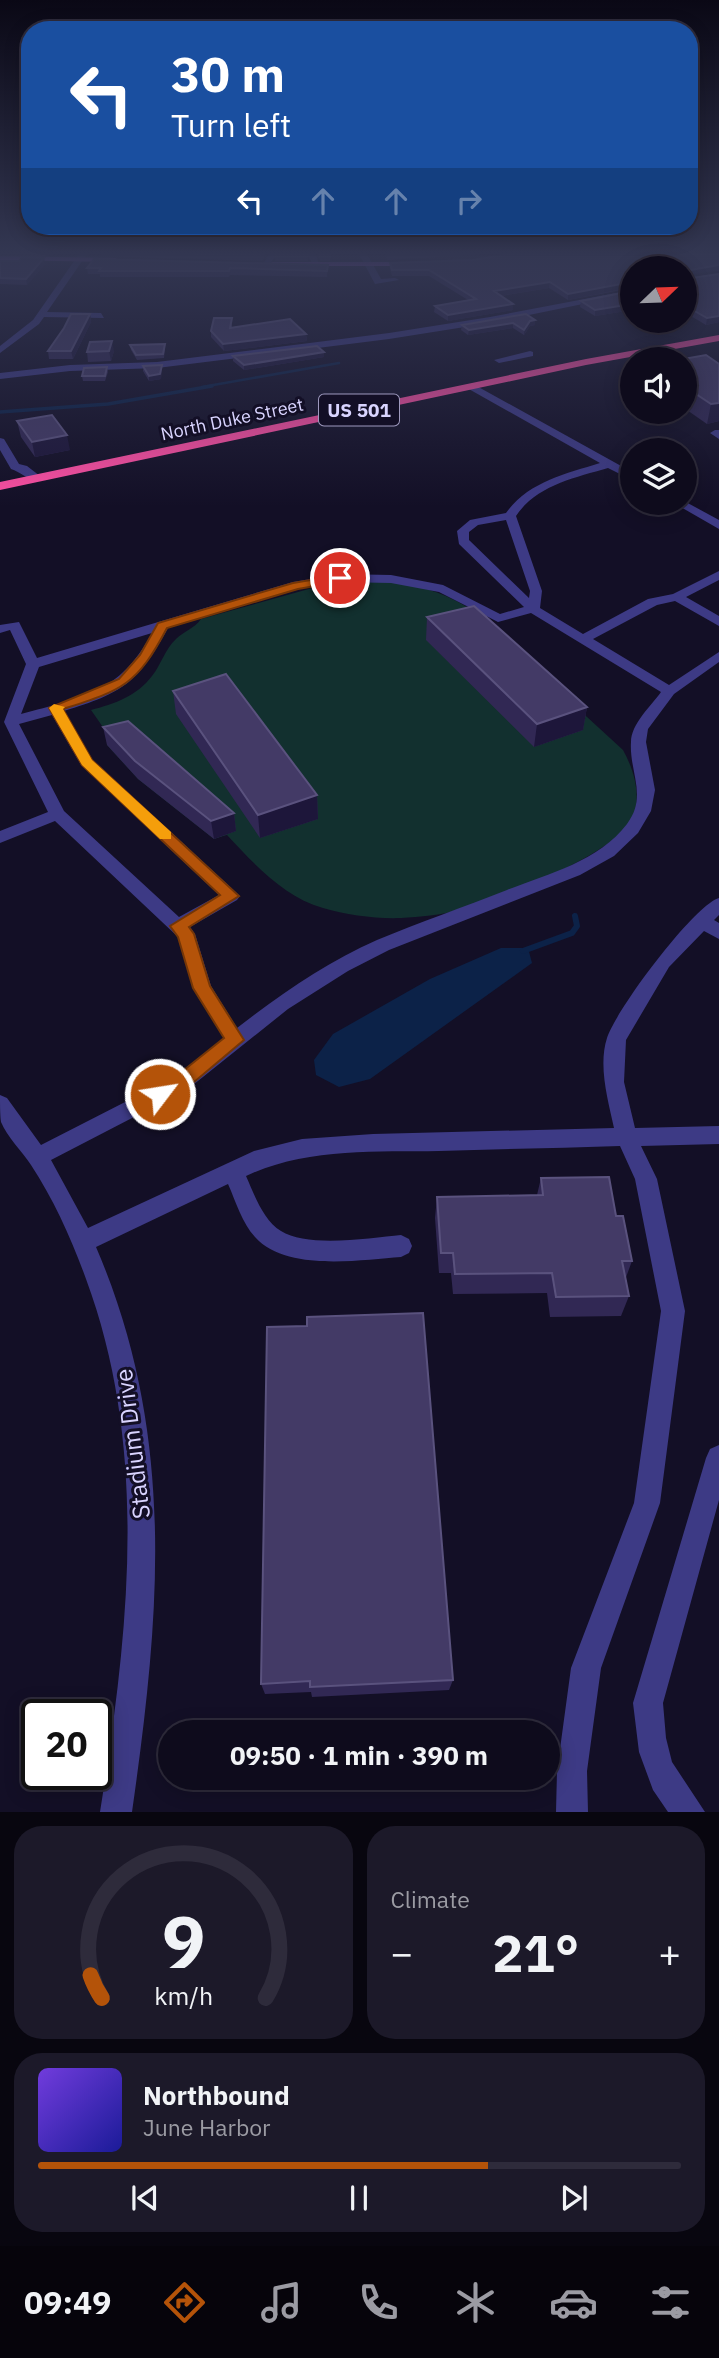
<!DOCTYPE html>
<meta charset="utf-8">
<style>
body{margin:0;font-family:"IBM Plex Sans",sans-serif;background:#1c1929;color:#f1f3f6;height:100vh;display:flex;flex-direction:column;font-size:26px;white-space:nowrap}
*{box-sizing:border-box;margin:0}
p{font-size:23px;color:#9b9ba3}
.icon{flex:none;width:38px;height:38px;fill:none;stroke:currentColor;stroke-width:2;stroke-linecap:round;stroke-linejoin:round}
.map{position:relative;height:1812px;overflow:hidden}
.panel{display:flex;flex-direction:column;gap:14px;padding:14px;background:#08060f;flex:1}
.panel>*{flex:none}
.banner{position:absolute;left:21px;top:21px;width:677px;height:214px;border-radius:28px;box-shadow:0 4px 18px #0003,0 0 0 2px #2e2b3b;background:#1a4fa0;color:#fff;overflow:hidden}
.needle{width:46px;rotate:67deg}
.fabs{position:absolute;left:620px;top:256px;display:grid;gap:14px}
.fabs a{display:grid;place-items:center;width:77px;height:77px;border-radius:50%;background:#0e0b1c;box-shadow:0 4px 18px #0003,0 0 0 2px #2e2b3b;font-size:35px}
.speed{position:absolute;left:21px;top:1699px;display:flex;gap:14px;font-size:35px;font-weight:700;text-align:center}
.speed>*{display:grid;place-content:center;width:91px;height:91px;border-radius:50%;background:#0e0b1c;box-shadow:0 4px 18px #0003,0 0 0 2px #2e2b3b;line-height:1}
.speed .limit{border:4px solid #111;border-radius:10px;background:#fff;color:#111}
.pin{position:absolute;display:grid;place-items:center;width:60px;height:60px;color:#fff;margin:-30px;border:4px solid #fff;border-radius:50%;box-shadow:0 2px 7px #0007}
.me{position:absolute;width:77px;margin:-38px;rotate:59deg;stroke-linejoin:round;filter:drop-shadow(0 0 5px #0008)}
.turn{display:flex;align-items:center;gap:24px;height:147px;padding:0 35px;font-size:32px}
.turn .icon{width:91px;height:91px;stroke-width:2.5}
.turn b{display:block;font-size:49px;line-height:60px}
.lanes{display:flex;align-items:center;height:66px;padding:0 35px;background:#0003;justify-content:center;gap:35px;direction:ltr}
.lanes .off{opacity:.35}
.big{font-size:52px;font-weight:700;line-height:1.1}
.panel .tile{flex:1;display:flex;flex-direction:column;justify-content:center;gap:10px;min-width:0;padding:0 24px;border-radius:28px;background:#1c1929}
.panel .dial{align-items:center;gap:0}
.dial svg{height:182px;overflow:visible;fill:none;stroke:#2e2b3b;stroke-width:7;stroke-linecap:round;text-anchor:middle}
.dial text{fill:#f1f3f6;stroke:none}
.song{display:flex;align-items:center;gap:21px}
.cover{width:84px;height:84px;border-radius:10px;background:linear-gradient(135deg,hsl(260 70% 55%),hsl(240 70% 35%))}
.played{height:7px;border-radius:4px;background:linear-gradient(90deg,#b45309 70%,#2e2b3b 70%)}
.keys{display:flex;justify-content:space-around;direction:ltr}
.heat{display:flex;justify-content:space-between;align-items:center;font-size:38px;direction:ltr}
.panel .tiles{flex:1;display:grid;gap:14px;grid-template-columns:1fr 1fr}
.tile:last-child{grid-column:span 2}
.trip{position:absolute;left:158px;top:1720px;width:402px;height:70px;border-radius:35px;background:#0e0b1c;box-shadow:0 4px 18px #0003,0 0 0 2px #2e2b3b;font-weight:700;line-height:70px;text-align:center}
.menu{display:flex;height:112px;justify-content:space-around;align-items:center;background:#06040b;color:#9b9ba3}
.menu .icon{width:49px;height:49px}
.menu .on{color:#b45309}
.menu b{font-size:32px;color:#f1f3f6}
.map>svg:first-child{display:block}
</style>
<div class="map">
<svg width="719" height="1812" viewBox="0 0 719 1812">
<rect width="100%" height="100%" fill="#130f26"/>
<path fill="#12302f" d="M385 581C416 585 441 591 467 607L623 750C634 770 643 798 631 821 612 855 498 900 459 910 441 915 420 917 401 918 376 919 347 915 323 908 284 897 254 864 227 835L214 839 138 779 107 745 114 743 91 710C114 704 137 696 152 676 161 665 165 649 176 639 184 631 194 629 201 619L334 582Z"/>
<path fill="#0c2248" d="M501 948H528L532 963 370 1079 339 1087 316 1075 314 1060 333 1034 430 979Z"/>
<g fill="none" stroke-linecap="round" stroke-linejoin="round">
<path stroke="#0c2248" stroke-width="2.5" d="M202 387 339 363"/>
<path stroke="#0c2248" stroke-width="3.5" d="M0 412 108 404 212 386"/>
<path stroke="#0c2248" stroke-width="6" d="M523 951 572 933 577 926 575 916"/>
<path fill="#3d3a85" fill-rule="evenodd" d="M79 254H87L47 312 101 313 104 318 44 317 39 324 0 353V346L33 320Z
M269 254H277L268 266H262Z
M308 254H316L319 266H313Z
M359 254H367L381 279 395 278 399 280 375 284Z
M632 290V294L490 323 389 339 157 368 70 371 0 379V373L70 365 157 362 389 333 490 317Z
M530 351 533 352V356L499 363 494 360Z
M467 384H473L632 472V480L608 468C574 478 537 485 516 516L542 591 540 608 583 634 648 599 673 594 719 571V580L686 597 719 616V626L675 601 657 605 593 639 669 685 719 652V662L674 694 648 729 646 742 655 790 651 811 638 833 614 856 580 875 389 950 348 971 288 1009 188 1089 51 1160 88 1228 254 1151 302 1139 373 1134 614 1128C608 1100 598 1066 607 1038 616 1010 694 905 719 898V915L714 920 719 923V939L704 931 669 967 626 1040 624 1082 635 1128 719 1126V1144L641 1146 657 1179 685 1311 660 1503 601 1668 587 1771 588 1812H556L557 1771 571 1668 634 1503 661 1311 635 1179 620 1146C560 1148 500 1149 439 1151 375 1152 305 1148 246 1176 254 1194 263 1220 281 1231 307 1248 371 1238 401 1235L409 1239 412 1246 409 1253 401 1257C360 1260 286 1272 255 1237 242 1223 236 1202 228 1184L96 1247C177 1435 160 1615 132 1812H100C128 1635 150 1452 86 1279 72 1240 54 1200 31 1165 22 1151 7 1137 1 1122 0 1115 0 1103 0 1095L7 1098 41 1145 174 1077 224 1038 193 988 178 937 55 821 0 843V831L48 812 4 722 26 664 10 630 0 633V625L19 622 37 658 293 582 340 574 391 575 443 585 500 614 524 607 459 544 457 531 470 520 506 513C528 482 565 474 600 463L467 388ZM506 520 530 591 529 598 469 540V532L478 525ZM340 582 391 583 439 592 498 622 531 613 661 692C651 706 631 724 631 742 629 772 648 796 627 824 599 861 548 874 507 890 464 907 420 922 377 940 327 962 281 994 237 1028L211 986 195 934 190 927 237 900 240 896 92 759 64 711C123 693 138 683 168 628L299 589ZM152 633C119 694 83 697 21 714L39 667ZM52 715 81 765 219 895 179 917 64 811 19 724Z
M715 430H719V439L710 433Z
M0 438 4 439 19 464 27 466 40 476V480C30 482 21 472 11 469L0 450Z
M684 501 719 520V529L672 502Z
M719 1445V1500L663 1703 666 1738 672 1762 705 1812H668L653 1790 639 1752 633 1703 706 1458 710 1449Z"/>
<path fill="#c25bff" fill-rule="evenodd" d="M0 256 115 258 119 260 115 262 0 260Z
M272 262H412L416 264 412 266H269Z"/>
<path fill="#ff4fa3" fill-rule="evenodd" d="M719 335V341L586 365 0 490V482L586 359Z"/>
</g>
<path fill="#312854" d="M30 254H53L52 255Z
M101 254H266L262 261 101 256Z
M307 254 308 261H275V256Z
M317 254H331L330 261H320Z
M386 254H484L387 260Z
M719 254V271L632 268V288L568 300 549 288 501 296 513 304V310L448 321 434 312 435 306 468 300 429 276H392L390 269V263L472 260Z
M0 261 45 264 27 285 0 284Z
M328 265 327 277 230 275 229 277H100V274H88L87 268Z
M719 274V322L706 325 684 312V279Z
M632 291V310L595 316 580 307 581 301Z
M90 314 91 322 73 359H49L48 351Z
M526 314 535 325 530 326 524 335 513 328 468 335 461 330 462 325Z
M232 324V328L306 334 307 341 224 351 211 337V331Z
M130 345 165 349 164 358 137 360 131 350Z
M114 351 111 361 88 362 87 352Z
M706 355 719 421 707 424 684 408V359Z
M233 356 324 357 244 370 233 361Z
M162 365 161 379 149 381 143 371V366Z
M107 367 108 372 105 381H83L82 376Z
M17 421 70 450 35 457 21 437Z
M427 617 587 707 583 730 534 747 426 640Z
M173 691 317 795 318 819 260 838 176 714Z
M103 727 234 813 236 831 214 839 138 779 107 745Z
M541 1178 616 1216 632 1261 625 1280 629 1296 621 1316 550 1317 547 1293 453 1294 451 1273H439L435 1218 437 1197 537 1195Z
M267 1327 453 1680 449 1690 312 1697 311 1692 265 1694 261 1684Z"/>
<path fill="#1d163a" d="M44 258 45 264 27 285 26 279Z
M719 265V270L684 276 685 271Z
M550 282 549 288 493 297 494 291Z
M632 282V287L568 300V294Z
M513 304V310L448 321V315Z
M632 304V310L595 316V310Z
M90 314 91 322 73 359 71 351Z
M719 316V322L706 325 707 318Z
M535 320V325L530 326 524 335V330L530 321Z
M513 323V328L468 335 469 330Z
M306 334 307 341 224 351 223 344Z
M112 341 114 351 111 361 109 351Z
M324 352V357L244 370V365Z
M162 365 161 379 149 381V376Z
M719 403V421L707 424 711 404Z
M67 435 70 450 35 457 32 442Z
M587 707 583 730 534 747 537 724Z
M317 795 318 819 260 838 258 815Z
M234 813 236 831 214 839 211 821Z"/>
<path fill="#433a66" stroke="#5a527e" stroke-width="2" d="M194 254H263L262 255Z
M276 254H307L308 256H275Z
M319 254H330V256H320Z
M511 254H719V265L685 271 684 273V268H632V282L568 294 550 282 494 291 513 304 448 315 435 306 476 299 429 270H392L390 263 472 260Z
M22 257 44 258 26 279 0 278V261H19Z
M94 259 328 265 327 271 230 268 229 271H99L101 268H87Z
M719 274V316L707 318 684 305V279Z
M632 291V304L595 310 581 301Z
M71 314H90L71 351H48L64 328Z
M526 314 535 320 530 321 524 330 513 323 469 330 462 325Z
M214 318H232L230 328 290 319 306 334 223 344 211 331Z
M112 341 109 351 87 352 90 342Z
M165 344 163 354 136 355 130 345Z
M317 346 324 352 244 365 233 356Z
M706 355 719 364V403L711 404 684 386V381L693 380 684 374 683 359Z
M162 365 160 374 149 376 143 366Z
M107 367 105 376H82L84 368Z
M52 415 67 435 32 442 17 421Z
M474 606 587 707 537 724 427 617Z
M226 674 317 795 258 815 173 691Z
M128 721 234 813 211 821 135 761 103 727Z
M609 1177 616 1216H623L632 1261H622L629 1296 556 1297 552 1273 455 1274 453 1253H441L437 1197 543 1195 541 1178Z
M423 1313 453 1680 310 1687V1681L261 1684 267 1327 307 1326V1317Z"/>
<linearGradient id="sky" x2="0" y2="1"><stop stop-color="#0a0815"/><stop offset="0.5" stop-color="#333752"/><stop offset="1" stop-color="#333752" stop-opacity="0"/></linearGradient>
<rect width="719" height="507" fill="url(#sky)"/>
<path fill="#b45309" stroke="#753606" stroke-width="2" d="M340 575 344 576V581L298 589 167 628C137 685 123 690 63 709L92 760 239 896 189 927 194 934 210 986 244 1040 187 1088 160 1101 154 1099 151 1094 154 1088 174 1078 224 1038 193 988 178 937 170 926 220 895 82 765 49 708 119 679 140 655 158 623 293 583Z"/>
<path fill="#f59e0b" d="M54 704 65 707 63 709 92 760 171 832V839H160L82 765 49 708Z"/>
<g text-anchor="middle" dominant-baseline="central" stroke-width="6" stroke-linejoin="round" paint-order="stroke">
<g font-size="18" fill="#d9d4ff" stroke="#130f26">
<text transform="translate(232 419) rotate(-12)">North Duke Street</text>
</g>
<rect fill="#130f26" stroke="#9e99be" stroke-width="2" x="319" y="394.5" width="80" height="31" rx="5"/>
<g font-size="19" font-weight="bold" fill="#d9d4ff">
<text x="359" y="410">US 501</text>
</g>
<g font-size="24" fill="#d9d4ff" stroke="#130f26">
<text transform="translate(132 1444) rotate(-97)">Stadium Drive</text>
</g>
</g>
</svg>
<div class="fabs">
<a><svg class="needle" viewBox="-14 -14 28 28"><path d="M0-13l5 13h-10z" fill="#e53935"/><path d="M0 13l5-13h-10z" fill="#9b9ba3"/></svg></a>
<a><svg class="icon" aria-label="sound" viewBox="0 0 24 24"><path d="M4 9h4l5-4v14l-5-4H4zM17 9q2 3 0 6"/></svg></a>
<a><svg class="icon" aria-label="layers" viewBox="0 0 24 24"><path d="M12 4l9 5-9 5-9-5zM3 14l9 5 9-5"/></svg></a>
</div>
<div class="speed"><div class="limit">20</div></div>
<div class="pin" style="left:340px;top:578px;background:#d93025"><svg class="icon" aria-label="arrive" viewBox="0 0 24 24"><path d="M6 21V4h12l-3 4 3 4H6"/></svg></div>
<svg class="me" style="left:160px;top:1094px" viewBox="-20 -20 40 40"><circle r="17" fill="#b45309" stroke="#fff" stroke-width="3"/><path d="M0-11L8 9 0 5-8 9z" fill="#fff"/></svg>
<div class="trip">09:50 · 1 min · 390 m</div>
<div class="banner">
<div class="turn"><svg class="icon" aria-label="left" viewBox="0 0 24 24"><path d="M17 20v-9H6M10 6l-5 5 5 5"/></svg><div><b>30 m</b>Turn left</div></div>
<div class="lanes"><svg class="icon" aria-label="left" viewBox="0 0 24 24"><path d="M17 20v-9H6M10 6l-5 5 5 5"/></svg><svg class="icon off" aria-label="ahead" viewBox="0 0 24 24"><path d="M12 20V5M6 11l6-6 6 6"/></svg><svg class="icon off" aria-label="ahead" viewBox="0 0 24 24"><path d="M12 20V5M6 11l6-6 6 6"/></svg><svg class="icon off" aria-label="right" viewBox="0 0 24 24"><path d="M7 20v-9h11M14 6l5 5-5 5"/></svg></div>
</div>
</div>
<section class="panel">
<div class="tiles">
<div class="tile dial"><svg viewBox="0 0 100 80">
<path d="M14 69A42 42 0 1 1 86 69"/>
<path d="M14 69A42 42 0 0 1 9 59" stroke="#b45309"/>
<text x="50" y="56" font-size="32" font-weight="700">9</text>
<text x="50" y="72" font-size="11">km/h</text>
</svg></div>
<div class="tile"><p>Climate</p>
<div class="heat"><a>−</a><b class="big">21°</b><a>+</a></div>
</div>
<div class="tile">
<div class="song"><i class="cover"></i><div><b>Northbound</b><p>June Harbor</p></div></div>
<div class="played"></div>
<div class="keys"><svg class="icon" aria-label="previous" viewBox="0 0 24 24"><path d="M18 5L8 12l10 7zM5 5v14"/></svg><svg class="icon" aria-label="pause" viewBox="0 0 24 24"><path d="M8 5v14M16 5v14"/></svg><svg class="icon" aria-label="next" viewBox="0 0 24 24"><path d="M6 5l10 7-10 7zM19 5v14"/></svg></div>
</div>
</div>
</section>
<nav class="menu">
<b>09:49</b>
<svg class="icon on" aria-label="directions" viewBox="0 0 24 24"><path d="M12 3l9 9-9 9-9-9zM9 14v-3h6M13 9l2 2-2 2"/></svg>
<svg class="icon" aria-label="music" viewBox="0 0 24 24"><path d="M9 18V5l10-2v13"/><circle cx="6" cy="18" r="3"/><circle cx="16" cy="16" r="3"/></svg>
<svg class="icon" aria-label="phone" viewBox="0 0 24 24"><path d="M5 4h4l2 5-3 2q2 4 5 5l2-3 5 2v4C11 20 4 13 5 4z"/></svg>
<svg class="icon" aria-label="climate" viewBox="0 0 24 24"><path d="M12 3v18M4 7l16 10M4 17L20 7"/></svg>
<svg class="icon" aria-label="car" viewBox="0 0 24 24"><path d="M5 17H2v-5l4-1 3-4h7l3 4 3 1v5h-3M9 17h6M6 11h13"/><circle cx="7" cy="17" r="2"/><circle cx="17" cy="17" r="2"/></svg>
<svg class="icon" aria-label="filters" viewBox="0 0 24 24"><path d="M4 7h16M4 17h16"/><circle cx="9" cy="7" r="2"/><circle cx="15" cy="17" r="2"/></svg>
</nav>
